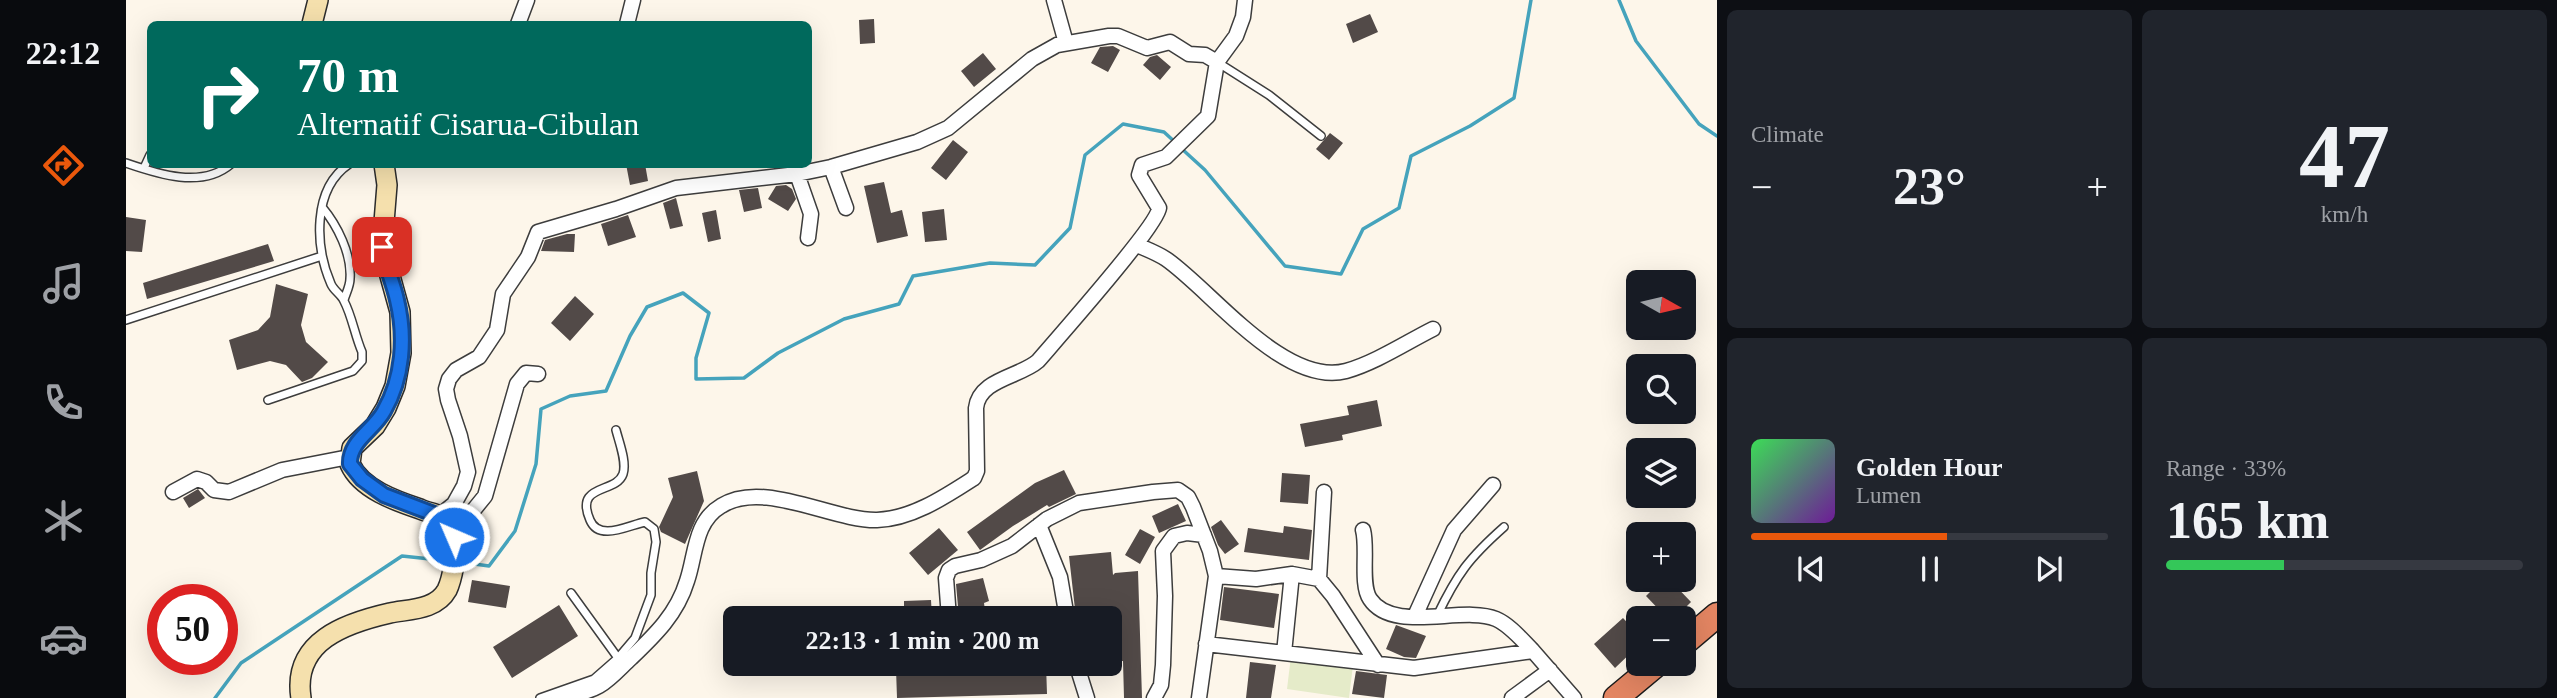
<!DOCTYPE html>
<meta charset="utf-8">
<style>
body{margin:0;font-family:Georgia,serif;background:#20242c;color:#f1f3f6;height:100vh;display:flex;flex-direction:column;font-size:26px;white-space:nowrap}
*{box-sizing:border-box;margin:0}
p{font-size:23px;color:#9ea1a6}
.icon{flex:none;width:38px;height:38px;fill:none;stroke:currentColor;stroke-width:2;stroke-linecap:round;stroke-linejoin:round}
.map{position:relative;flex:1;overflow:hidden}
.panel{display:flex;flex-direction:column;gap:10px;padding:10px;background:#0d0f14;width:840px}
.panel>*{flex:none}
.guide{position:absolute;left:21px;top:21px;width:665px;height:147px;border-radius:10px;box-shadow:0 7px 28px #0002;background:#00695c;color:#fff;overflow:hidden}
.needle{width:46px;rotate:98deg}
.buttons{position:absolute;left:1500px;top:270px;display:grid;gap:14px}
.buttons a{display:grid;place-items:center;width:70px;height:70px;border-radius:10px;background:#171b24;box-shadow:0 7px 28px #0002;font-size:35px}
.speed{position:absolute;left:21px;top:584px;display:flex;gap:14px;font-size:35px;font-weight:700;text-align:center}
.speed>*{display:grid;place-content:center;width:91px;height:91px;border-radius:50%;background:#171b24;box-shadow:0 7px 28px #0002;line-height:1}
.speed .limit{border:10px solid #d22;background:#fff;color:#111}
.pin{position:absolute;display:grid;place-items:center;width:60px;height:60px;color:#fff;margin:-30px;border-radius:14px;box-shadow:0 4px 10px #0006}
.me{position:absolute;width:77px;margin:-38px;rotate:315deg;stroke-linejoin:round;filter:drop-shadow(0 0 5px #0008)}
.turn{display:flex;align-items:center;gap:24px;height:147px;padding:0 35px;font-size:32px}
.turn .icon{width:91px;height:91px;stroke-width:2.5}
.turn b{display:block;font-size:49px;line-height:60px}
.big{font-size:52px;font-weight:800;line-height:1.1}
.panel .card{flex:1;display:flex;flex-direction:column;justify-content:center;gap:10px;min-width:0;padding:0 24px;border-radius:10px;background:#20242c}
.panel .dial{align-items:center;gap:0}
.dial b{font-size:91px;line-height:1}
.song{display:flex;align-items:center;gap:21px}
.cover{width:84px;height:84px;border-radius:10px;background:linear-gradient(135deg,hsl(130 70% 55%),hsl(280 70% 35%))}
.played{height:7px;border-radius:4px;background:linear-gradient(90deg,#ea580c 55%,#363941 55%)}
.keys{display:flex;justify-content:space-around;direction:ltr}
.heat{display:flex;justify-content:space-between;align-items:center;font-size:38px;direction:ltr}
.charge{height:10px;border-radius:5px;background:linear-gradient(90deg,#34c759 33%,#363941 0)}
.panel .tiles{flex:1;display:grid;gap:10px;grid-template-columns:repeat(2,1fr)}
.trip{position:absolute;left:597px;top:606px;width:399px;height:70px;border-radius:10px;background:#171b24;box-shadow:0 7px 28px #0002;font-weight:800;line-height:70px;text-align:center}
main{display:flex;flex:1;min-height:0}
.menu{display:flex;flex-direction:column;width:126px;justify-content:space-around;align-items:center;background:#090b0e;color:#9ea1a6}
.menu .icon{width:49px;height:49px}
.menu .current{color:#ea580c}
.menu b{font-size:32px;color:#f1f3f6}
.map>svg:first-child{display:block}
</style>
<main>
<nav class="menu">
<b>22:12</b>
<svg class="icon current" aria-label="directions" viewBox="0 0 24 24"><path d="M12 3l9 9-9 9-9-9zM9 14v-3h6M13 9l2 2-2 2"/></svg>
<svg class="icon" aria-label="music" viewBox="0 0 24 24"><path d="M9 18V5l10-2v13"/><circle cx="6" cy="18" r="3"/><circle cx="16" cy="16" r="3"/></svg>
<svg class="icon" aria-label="phone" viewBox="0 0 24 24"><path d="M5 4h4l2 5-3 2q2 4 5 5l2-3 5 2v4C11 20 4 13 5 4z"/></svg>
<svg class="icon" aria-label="climate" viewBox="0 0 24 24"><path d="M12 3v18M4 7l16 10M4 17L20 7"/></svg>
<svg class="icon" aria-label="car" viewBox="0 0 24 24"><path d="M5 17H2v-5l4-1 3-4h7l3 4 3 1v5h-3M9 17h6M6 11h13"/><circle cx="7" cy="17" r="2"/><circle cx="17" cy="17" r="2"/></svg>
</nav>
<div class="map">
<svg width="1591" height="698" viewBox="0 0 1591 698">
<rect width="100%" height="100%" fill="#fdf6ea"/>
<path fill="#e5ebc9" d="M1165 656 1227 665 1223 698 1161 689Z"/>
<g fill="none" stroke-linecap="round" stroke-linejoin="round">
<path stroke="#45a3bc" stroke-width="3.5" d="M1493 0 1510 41 1573 124 1591 136
M1056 149 1079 170 1159 266 1215 274 1237 229 1273 208 1285 156 1344 126 1388 98 1405 0
M334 562 363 566 389 531 410 464 415 409 444 396 480 391 504 336 521 307 557 293 583 313 570 358V379L618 378 652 353 718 319 773 304 787 276 864 263 909 265 944 228 959 155 997 124 1038 132 1051 144
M89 698 115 663 276 556 323 561"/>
</g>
<path fill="#524a48" d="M1244 14 1252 32 1227 43 1220 24Z
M748 19 749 43 734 44 733 20Z
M987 46 994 50 982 72 965 63 974 47Z
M857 53 870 69 848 87 835 71Z
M1031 55 1045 67 1034 80 1017 65 1024 57Z
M1204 133 1217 143 1203 160 1190 149Z
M827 140 842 152 820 180 805 168Z
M500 164H519L522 181 504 185Z
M758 182 765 213 776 210 782 236 751 243 738 186Z
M660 185 666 189 670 199 662 211 642 199 650 186Z
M632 188 636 208 618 212 613 190Z
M550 198 557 226 544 229 537 203Z
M818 209 821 240 799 242 796 212Z
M590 210 595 239 582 242 576 213Z
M502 215 510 237 482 246 475 224Z
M0 217 20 220 16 252 0 251Z
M441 234H449L448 252 415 251 419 240Z
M142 244 148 261 21 299 17 283Z
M150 284 182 294 175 325 180 342 202 362 186 378 176 382 160 365 144 361 111 370 103 340 132 330 144 317Z
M449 296 468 314 444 341 425 323Z
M1251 400 1256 426 1216 435 1217 440 1179 447 1174 424 1223 415 1221 406Z
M938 470 950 494 923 507 921 505 887 526 854 550 841 532 909 483Z
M571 471 578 501 559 544 535 532 533 527 547 497 542 478Z
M1156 473 1184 475 1182 504 1154 502Z
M72 489 79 498 63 508 57 498Z
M1052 504 1060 521 1033 533 1026 516Z
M1095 520 1113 544 1099 554 1092 545 1085 527Z
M1158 526 1186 530 1183 560 1118 552 1122 528 1157 533Z
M813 528 832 550 802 575 783 553Z
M1014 529 1029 537 1014 564 999 555Z
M985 552 987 575 989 573 1012 571 1016 698H998L997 661 984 662V618H950L943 556Z
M857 578 863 601 858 603 860 618H833L830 584Z
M1537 579H1543L1565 602 1549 618H1541L1520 596Z
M346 580 384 586 380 608 342 602Z
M1098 587 1153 594 1148 628 1094 620Z
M805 600 806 618H778V601Z
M433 605 452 636 386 678 367 647Z
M1497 618 1512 634V646L1489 668 1468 644Z
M1270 625 1300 636 1290 658 1278 657 1260 649Z
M1124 662 1150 665 1145 698H1120Z
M920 664 921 694 771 698 770 669 801 668V671Z
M1230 671 1261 675 1258 698 1226 694Z"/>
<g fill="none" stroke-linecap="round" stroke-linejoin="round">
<g stroke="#3d3d3d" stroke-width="10">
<path id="lane" d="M1091 62 1143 95 1195 136
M0 163C32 174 76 189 105 164
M18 168 24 155
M196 207C211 225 226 254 224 279 224 286 220 293 218 300
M0 320 196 256
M142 400 227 371 236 361V352C229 336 226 316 218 301 215 294 208 291 205 284 189 247 186 189 223 164
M445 593 492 658
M1311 616C1331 574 1343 558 1378 527
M414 698 468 679 492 658 509 638 525 595V573L530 542 528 529 519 522C503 525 473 542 464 520 448 483 490 494 497 474 501 462 493 442 490 430"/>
</g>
<g stroke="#3d3d3d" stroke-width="17">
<path id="street" d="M928 0 940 43
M392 24 401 0
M501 24 507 0
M705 167 720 208
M671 174 685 214 682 238
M1011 245C1020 249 1031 253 1040 259 1085 290 1158 387 1220 371 1249 363 1281 342 1307 329
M47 492 71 479 80 482 88 490 103 492 156 470 223 457
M313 516 328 504 338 486 342 472 334 436 322 400 320 389 323 379 330 370 353 357 371 330 377 294 402 257 412 232 490 209 550 188 671 174 705 167 791 142 822 128 906 59 931 45 983 36H992L1021 48 1044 42 1063 54 1079 55 1091 62
M913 525 934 577 941 618
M322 526 346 512 359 496 391 384 400 373 412 374
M1237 530C1242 548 1234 585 1244 599 1267 634 1337 605 1370 619 1384 625 1396 640 1407 651
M1090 576 1130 579 1166 574 1193 579 1207 596 1252 665
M1193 579 1198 492
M1289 616 1328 530 1367 485
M823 618 820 578 823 570 829 566 855 560 886 546 921 519 953 503 1027 492 1052 490 1062 497 1067 507 1084 551 1090 576 1073 698
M1080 644 1288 668 1407 651 1448 698
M1158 653 1166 574
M950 663 961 698
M432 698C446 695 461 693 473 686 485 679 495 667 505 658 529 635 551 614 561 581 570 555 568 522 595 506 637 479 706 521 751 520 786 519 820 496 848 478L851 471 850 408C853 379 894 377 912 361 930 340 1032 225 1033 208L1013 175 1016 165 1040 157 1082 116 1091 62 1110 36 1117 17 1119 0
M1028 698 1035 685 1037 665 1039 596 1037 551 1048 536 1061 533 1078 535
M1386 698 1424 670"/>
</g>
<g stroke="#2c2c2c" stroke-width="22">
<path id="secondary" d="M186 24 192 0
M175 698C166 641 220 623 264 613 284 609 310 610 321 590 326 580 327 569 329 559 331 543 327 526 314 516 308 513 300 512 294 509 270 501 235 489 224 464L226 448 249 426 260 408 269 386 275 353 274 312 256 247 261 185 258 164"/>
</g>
<g stroke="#1b1b1b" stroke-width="27">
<path id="highway" d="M1558 643 1591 615
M1490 698 1532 663"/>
</g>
<use href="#lane" stroke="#fff" stroke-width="7"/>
<use href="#street" stroke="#fff" stroke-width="14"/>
<use href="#secondary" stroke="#f5e0ad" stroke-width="19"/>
<use href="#highway" stroke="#e38562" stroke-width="24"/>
</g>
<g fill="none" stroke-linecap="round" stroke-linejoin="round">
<g stroke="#114b97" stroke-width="18">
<path id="route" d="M256 247C259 265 267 282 271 300 280 337 277 378 258 411 248 430 223 441 224 464L236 479 258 495 313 516 328 537"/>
</g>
<use href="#route" stroke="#1a73e8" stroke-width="12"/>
</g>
</svg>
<div class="buttons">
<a><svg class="needle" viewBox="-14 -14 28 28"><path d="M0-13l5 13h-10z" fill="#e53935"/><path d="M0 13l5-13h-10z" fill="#9ea1a6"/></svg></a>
<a><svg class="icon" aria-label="search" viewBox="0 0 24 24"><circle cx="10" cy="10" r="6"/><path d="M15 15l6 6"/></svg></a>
<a><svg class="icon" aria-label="layers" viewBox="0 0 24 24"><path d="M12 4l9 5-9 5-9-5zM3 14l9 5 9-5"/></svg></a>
<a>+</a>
<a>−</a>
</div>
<div class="speed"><div class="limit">50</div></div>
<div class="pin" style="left:256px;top:247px;background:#d93025"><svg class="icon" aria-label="arrive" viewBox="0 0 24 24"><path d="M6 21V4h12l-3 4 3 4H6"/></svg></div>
<svg class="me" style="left:328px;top:537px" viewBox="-20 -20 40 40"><circle r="17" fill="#1a73e8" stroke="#fff" stroke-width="3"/><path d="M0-11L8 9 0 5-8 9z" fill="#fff"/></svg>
<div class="trip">22:13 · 1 min · 200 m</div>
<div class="guide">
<div class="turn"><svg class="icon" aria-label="right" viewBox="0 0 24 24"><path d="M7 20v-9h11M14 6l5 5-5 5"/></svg><div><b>70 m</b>Alternatif Cisarua-Cibulan</div></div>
</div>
</div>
<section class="panel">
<div class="tiles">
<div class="card"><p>Climate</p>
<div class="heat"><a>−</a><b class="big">23°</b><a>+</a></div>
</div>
<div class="card dial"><b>47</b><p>km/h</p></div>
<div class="card">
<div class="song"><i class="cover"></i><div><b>Golden Hour</b><p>Lumen</p></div></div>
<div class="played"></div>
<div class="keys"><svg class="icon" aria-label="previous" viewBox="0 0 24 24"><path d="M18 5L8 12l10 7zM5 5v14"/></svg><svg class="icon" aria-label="pause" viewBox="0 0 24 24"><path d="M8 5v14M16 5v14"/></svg><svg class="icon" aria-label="next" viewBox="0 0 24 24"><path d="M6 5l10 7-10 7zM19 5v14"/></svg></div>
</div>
<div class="card"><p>Range · 33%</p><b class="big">165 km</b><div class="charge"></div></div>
</div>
</section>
</main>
